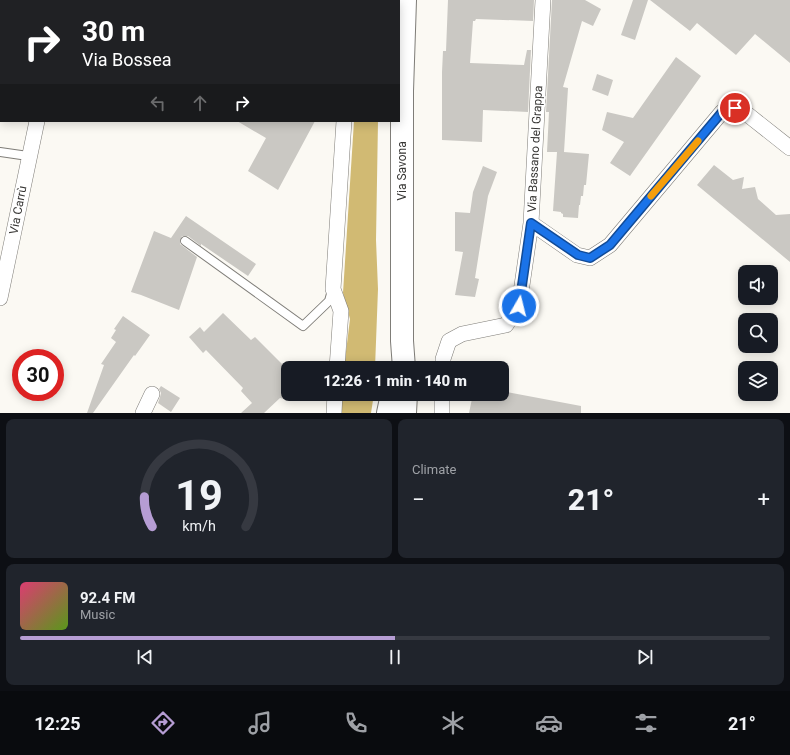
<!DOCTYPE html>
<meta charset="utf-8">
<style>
body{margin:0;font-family:Roboto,sans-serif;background:#20242c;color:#f1f3f6;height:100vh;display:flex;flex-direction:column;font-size:15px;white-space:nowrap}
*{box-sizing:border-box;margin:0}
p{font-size:13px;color:#9ea1a6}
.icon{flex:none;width:22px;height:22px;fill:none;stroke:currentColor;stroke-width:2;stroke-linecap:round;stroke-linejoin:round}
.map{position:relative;height:413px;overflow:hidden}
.side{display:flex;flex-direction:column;gap:6px;padding:6px;background:#0d0f14;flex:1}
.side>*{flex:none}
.banner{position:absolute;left:0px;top:0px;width:400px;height:122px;box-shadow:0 2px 10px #0003;background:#202124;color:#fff;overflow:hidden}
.controls{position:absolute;left:738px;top:265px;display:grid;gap:8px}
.controls a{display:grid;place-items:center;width:40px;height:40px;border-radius:8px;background:#171b24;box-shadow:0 2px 10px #0003;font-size:20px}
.speed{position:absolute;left:12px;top:349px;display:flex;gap:8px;font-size:20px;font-weight:700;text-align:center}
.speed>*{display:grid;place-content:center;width:52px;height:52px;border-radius:50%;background:#171b24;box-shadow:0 2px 10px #0003;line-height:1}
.speed .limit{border:6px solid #d22;background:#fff;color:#111}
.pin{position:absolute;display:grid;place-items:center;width:34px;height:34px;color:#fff;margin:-17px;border:2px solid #fff;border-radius:50%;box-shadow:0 1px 4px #0007}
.me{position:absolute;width:44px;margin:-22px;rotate:8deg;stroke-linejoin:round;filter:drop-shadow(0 0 3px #0008)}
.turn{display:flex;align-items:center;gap:14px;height:84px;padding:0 16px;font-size:18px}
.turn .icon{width:52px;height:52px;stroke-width:2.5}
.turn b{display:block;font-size:28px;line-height:34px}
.lanes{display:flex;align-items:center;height:38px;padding:0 16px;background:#0003;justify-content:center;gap:20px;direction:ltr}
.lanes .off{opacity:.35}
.big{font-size:30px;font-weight:800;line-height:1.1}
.side .tile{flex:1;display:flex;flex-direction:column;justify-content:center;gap:6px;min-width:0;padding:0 14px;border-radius:8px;background:#20242c}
.side .dial{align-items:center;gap:0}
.dial svg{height:104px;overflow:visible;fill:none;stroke:#363941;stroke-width:7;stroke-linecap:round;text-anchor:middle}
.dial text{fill:#f1f3f6;stroke:none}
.song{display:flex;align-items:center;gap:12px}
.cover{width:48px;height:48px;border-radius:6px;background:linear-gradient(135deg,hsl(340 70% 55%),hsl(90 70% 35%))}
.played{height:4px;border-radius:2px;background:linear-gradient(90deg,#b69dd4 50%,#363941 50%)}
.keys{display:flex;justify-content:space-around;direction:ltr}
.heat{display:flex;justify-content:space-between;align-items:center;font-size:22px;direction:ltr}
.side .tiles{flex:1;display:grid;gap:6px;grid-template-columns:1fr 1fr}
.tile:last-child{grid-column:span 2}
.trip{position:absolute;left:281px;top:361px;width:228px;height:40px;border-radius:8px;background:#171b24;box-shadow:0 2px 10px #0003;font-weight:800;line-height:40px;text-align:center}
.dock{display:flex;height:64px;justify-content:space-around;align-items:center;background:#090b0e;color:#9ea1a6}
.dock .icon{width:28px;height:28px}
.dock .current{color:#b69dd4}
.dock b{font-size:18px;color:#f1f3f6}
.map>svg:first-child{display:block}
</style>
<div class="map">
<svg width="790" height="413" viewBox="0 0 790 413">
<rect width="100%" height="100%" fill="#fbf9f3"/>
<path fill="#d1ba73" d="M354 121H378L376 240 378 289 375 368H344L350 319 343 293Z
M341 394H374L371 413H339Z"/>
<path fill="#cac8c3" d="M448 0H534L533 21 476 19 475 21H473L470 63 524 65 527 50H531L528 112 483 110 482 142 442 140V72L443 51H446Z
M552 0H585L601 9 593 26 582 21 563 87 568 88 564 152 589 154 586 185H584L583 196H581L580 205H579L578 218 563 217V214L561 213V212L553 211 557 152H547L549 112H546Z
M633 0H648L635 40 621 35Z
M650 0H790V63L755 34 736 55 697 23 690 31Z
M676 57 701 76 630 176 610 163 624 142 602 130 607 112 633 118Z
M597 74 613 80 608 96 592 90Z
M237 121H315L278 190 248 171 266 138Z
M714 165 733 180 744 177 742 189 755 187 758 199 776 215 790 214V262L697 185Z
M483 166 497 172 488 196 475 278 479 279 475 297 455 295 463 252 455 251V212L470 213 473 192Z
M186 216 256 264 248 276 201 244V246L188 236H182L180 240V244L197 257 179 310 141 295 131 292 154 231 171 238Z
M223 313 251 340 255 337 288 370V400L280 398 264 413H241L252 403 241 391 243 388 206 350 203 353 189 337 200 327 204 332Z
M123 316 150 335 135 356 134 355 93 413H87L104 365 101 364 116 342 111 338 116 330 114 329Z
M161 386 180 398 171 412 158 403 160 397 161 393 159 389Z
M502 391 581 406V413H469L473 394H502Z"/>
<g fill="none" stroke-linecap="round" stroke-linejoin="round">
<g stroke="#7f7d78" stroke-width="10">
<path id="lane" d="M0 152 28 156
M185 241 303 326 329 301 332 290"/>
</g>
<g stroke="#7f7d78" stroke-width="16">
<path id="street" d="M64 1 65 0
M364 1V0
M531 223 577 255 590 258 610 245 722 112 735 108 747 114 790 148
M0 298 37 121
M337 368 341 311 333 289 344 121
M443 368V359L449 341 462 334 506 325 519 306 531 223 543 0
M143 413 152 394
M334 413 335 394
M442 413V394"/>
</g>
<g stroke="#7f7d78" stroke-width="24">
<path id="primary" d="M404 368 402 341V91L405 0
M388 413 392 394
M405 413 406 394"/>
</g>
<use href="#lane" stroke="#fff" stroke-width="8"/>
<use href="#street" stroke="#fff" stroke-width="15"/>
<use href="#primary" stroke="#fff" stroke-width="22"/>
</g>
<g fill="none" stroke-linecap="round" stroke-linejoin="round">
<g stroke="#114b97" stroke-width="10">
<path id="route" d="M519 306 531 223 578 255 590 258 610 245 722 112 735 108"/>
</g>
<use href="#route" stroke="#1a73e8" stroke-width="7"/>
<path stroke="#f59e0b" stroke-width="7" d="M651 196 698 141"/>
</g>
<g text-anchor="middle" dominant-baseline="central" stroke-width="3.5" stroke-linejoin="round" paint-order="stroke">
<g font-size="12" fill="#373634" stroke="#fff">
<text transform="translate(535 149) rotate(-87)">Via Bassano del Grappa</text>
<text transform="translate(402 171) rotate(-90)">Via Savona</text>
<text transform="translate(18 210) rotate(-79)">Via Carrù</text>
</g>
</g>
</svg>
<div class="controls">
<a><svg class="icon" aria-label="sound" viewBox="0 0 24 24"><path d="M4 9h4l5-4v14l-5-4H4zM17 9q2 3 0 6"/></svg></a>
<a><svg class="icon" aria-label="search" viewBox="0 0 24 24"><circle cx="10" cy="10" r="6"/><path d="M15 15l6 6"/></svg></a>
<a><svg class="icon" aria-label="layers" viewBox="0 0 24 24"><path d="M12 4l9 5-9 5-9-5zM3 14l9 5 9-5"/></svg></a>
</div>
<div class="speed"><div class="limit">30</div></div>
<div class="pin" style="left:735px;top:108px;background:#d93025"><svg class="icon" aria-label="arrive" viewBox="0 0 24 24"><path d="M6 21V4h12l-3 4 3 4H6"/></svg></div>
<svg class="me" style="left:519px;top:306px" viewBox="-20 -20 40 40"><circle r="17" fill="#1a73e8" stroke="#fff" stroke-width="3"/><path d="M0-11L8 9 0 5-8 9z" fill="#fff"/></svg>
<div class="trip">12:26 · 1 min · 140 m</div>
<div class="banner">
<div class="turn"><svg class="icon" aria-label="right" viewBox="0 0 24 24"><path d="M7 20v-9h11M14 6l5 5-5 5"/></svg><div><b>30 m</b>Via Bossea</div></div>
<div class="lanes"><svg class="icon off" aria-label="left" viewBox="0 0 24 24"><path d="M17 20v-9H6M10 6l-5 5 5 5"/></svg><svg class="icon off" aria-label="ahead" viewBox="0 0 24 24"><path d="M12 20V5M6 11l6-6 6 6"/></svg><svg class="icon" aria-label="right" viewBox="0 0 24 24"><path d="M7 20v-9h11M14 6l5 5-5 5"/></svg></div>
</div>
</div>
<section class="side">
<div class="tiles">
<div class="tile dial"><svg viewBox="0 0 100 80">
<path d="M14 69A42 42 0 1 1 86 69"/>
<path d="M14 69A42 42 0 0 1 8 46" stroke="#b69dd4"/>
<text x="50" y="56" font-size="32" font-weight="700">19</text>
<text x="50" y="72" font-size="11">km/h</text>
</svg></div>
<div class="tile"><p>Climate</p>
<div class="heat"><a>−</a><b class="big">21°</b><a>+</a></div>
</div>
<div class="tile">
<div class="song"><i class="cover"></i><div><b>92.4 FM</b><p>Music</p></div></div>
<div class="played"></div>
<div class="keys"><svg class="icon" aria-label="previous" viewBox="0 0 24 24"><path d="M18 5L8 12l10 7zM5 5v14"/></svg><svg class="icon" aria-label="pause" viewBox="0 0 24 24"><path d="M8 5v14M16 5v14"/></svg><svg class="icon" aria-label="next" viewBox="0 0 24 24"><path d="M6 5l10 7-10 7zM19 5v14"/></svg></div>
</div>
</div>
</section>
<nav class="dock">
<b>12:25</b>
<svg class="icon current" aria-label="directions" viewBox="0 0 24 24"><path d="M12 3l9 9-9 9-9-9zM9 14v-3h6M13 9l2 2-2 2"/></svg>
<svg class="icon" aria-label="music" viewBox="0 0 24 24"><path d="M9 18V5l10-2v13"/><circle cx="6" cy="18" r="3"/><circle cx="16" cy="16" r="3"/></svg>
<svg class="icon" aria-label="phone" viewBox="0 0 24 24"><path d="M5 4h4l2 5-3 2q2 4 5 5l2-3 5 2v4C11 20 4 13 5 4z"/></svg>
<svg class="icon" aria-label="climate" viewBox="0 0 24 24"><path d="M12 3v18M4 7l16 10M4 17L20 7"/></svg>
<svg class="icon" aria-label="car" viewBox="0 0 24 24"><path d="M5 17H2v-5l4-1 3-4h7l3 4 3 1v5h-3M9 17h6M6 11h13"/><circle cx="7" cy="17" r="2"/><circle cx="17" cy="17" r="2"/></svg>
<svg class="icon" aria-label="filters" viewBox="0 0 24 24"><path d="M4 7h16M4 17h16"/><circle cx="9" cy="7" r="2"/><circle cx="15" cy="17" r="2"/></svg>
<b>21°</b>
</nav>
